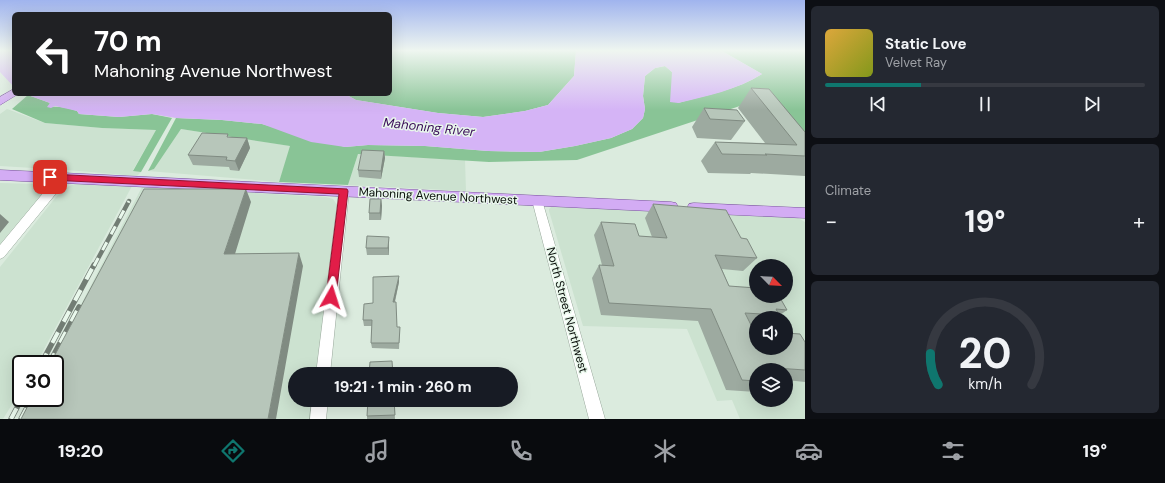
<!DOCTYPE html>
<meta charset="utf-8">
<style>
body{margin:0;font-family:"DM Sans",sans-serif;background:#242831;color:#f1f3f6;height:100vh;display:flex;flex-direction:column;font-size:15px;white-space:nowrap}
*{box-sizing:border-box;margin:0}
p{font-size:13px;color:#9ea1a6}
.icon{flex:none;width:22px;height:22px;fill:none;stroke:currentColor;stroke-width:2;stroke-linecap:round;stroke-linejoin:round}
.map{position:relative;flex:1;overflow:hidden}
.panel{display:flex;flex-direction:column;gap:6px;padding:6px;background:#0d0f14;width:360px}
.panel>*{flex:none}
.hud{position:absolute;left:12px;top:12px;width:380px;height:84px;border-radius:6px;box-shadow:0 4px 16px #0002;background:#202124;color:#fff;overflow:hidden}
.needle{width:26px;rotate:114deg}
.controls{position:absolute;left:749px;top:259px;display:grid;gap:8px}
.controls a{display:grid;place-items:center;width:44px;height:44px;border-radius:50%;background:#171b24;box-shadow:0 4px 16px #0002;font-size:20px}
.speed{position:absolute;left:12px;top:355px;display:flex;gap:8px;font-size:20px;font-weight:700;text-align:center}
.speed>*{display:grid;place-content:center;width:52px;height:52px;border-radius:50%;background:#171b24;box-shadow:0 4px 16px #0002;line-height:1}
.speed .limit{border:2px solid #111;border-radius:6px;background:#fff;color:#111}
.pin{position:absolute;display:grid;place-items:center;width:34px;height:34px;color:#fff;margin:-17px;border-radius:8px;box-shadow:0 2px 6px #0006}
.me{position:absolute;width:44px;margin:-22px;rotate:6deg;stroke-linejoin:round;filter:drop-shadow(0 0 3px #0008)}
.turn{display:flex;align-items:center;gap:14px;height:84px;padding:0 16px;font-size:18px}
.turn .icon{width:52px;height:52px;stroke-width:2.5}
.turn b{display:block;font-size:28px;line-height:34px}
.big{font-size:30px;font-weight:700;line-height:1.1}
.panel .card{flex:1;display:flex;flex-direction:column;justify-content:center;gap:6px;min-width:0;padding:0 14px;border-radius:6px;background:#242831}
.panel .dial{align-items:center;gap:0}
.dial svg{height:104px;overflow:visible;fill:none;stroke:#363941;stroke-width:7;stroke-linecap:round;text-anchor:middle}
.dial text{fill:#f1f3f6;stroke:none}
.song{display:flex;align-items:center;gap:12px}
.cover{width:48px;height:48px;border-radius:6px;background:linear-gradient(135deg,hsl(40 70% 55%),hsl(70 70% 35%))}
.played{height:4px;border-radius:2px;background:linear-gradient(90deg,#0f766e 30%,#363941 30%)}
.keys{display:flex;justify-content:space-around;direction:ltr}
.heat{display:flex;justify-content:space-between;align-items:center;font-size:22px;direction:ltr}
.trip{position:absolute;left:288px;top:367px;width:230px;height:40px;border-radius:20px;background:#171b24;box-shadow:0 4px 16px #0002;font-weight:700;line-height:40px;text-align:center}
.dock{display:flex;height:64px;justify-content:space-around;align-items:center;background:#090b0e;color:#9ea1a6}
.dock .icon{width:28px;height:28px}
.dock .active{color:#0f766e}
.dock b{font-size:18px;color:#f1f3f6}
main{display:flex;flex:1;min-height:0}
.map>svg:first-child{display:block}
</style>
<main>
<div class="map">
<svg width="805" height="419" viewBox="0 0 805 419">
<rect width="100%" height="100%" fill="#dbebde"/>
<path fill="#cce2d0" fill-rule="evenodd" d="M7 109 45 123 102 128 156 130 133 170 141 172 137 176 67 170 0 166V114Z
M181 129 291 146 279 182 148 171 154 169Z
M358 154 465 160 466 191 348 185Z
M0 183 39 184 43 190 41 196 0 248Z
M75 184 132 186 36 364H21V390L3 419H0V267L56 197 69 186Z
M142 187 326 197 333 199 337 205 316 374H295V400H313L310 419H22L55 398V364H50Z
M552 206 798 218 805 222V419H740L732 400 717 401 687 329 583 326 549 211V209ZM756 266H786V296H756ZM756 318H786V348H756ZM756 370H786V400H756Z"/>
<path fill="#89c496" d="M390 51H576L574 76 548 105 525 111 483 117 438 113 356 100 345 94H390Z
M722 51H805V158L758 100 577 160 489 162 358 154 348 185 279 182 290 146 181 129 154 169 148 171 176 118 222 120 262 124 345 147 368 145 425 146 488 151 539 152 575 146 611 138 632 129 643 118 645 109 643 96 645 76 655 68 665 66 672 72V84L678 103C707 95 737 90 762 74Z
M28 95 50 103 48 107C57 106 68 107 77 111L79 114 119 117 152 114 172 118 141 172 133 171 156 130 102 128 45 123 12 109Z"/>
<path fill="#d5b4f6" d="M0 51H14V87L0 72Z
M576 51H722L762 74C737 90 707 96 678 103L670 102 672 72 665 66 655 68 645 76 643 96 645 109 643 118 632 129 611 138 575 146 539 152 488 151 425 146 368 145 345 147 311 142 262 124 222 120 176 118 152 114 119 117 79 114 77 111 55 106 51 108 47 107 50 103 25 94H345L356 100 438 113 483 117 525 111 548 105 574 76Z"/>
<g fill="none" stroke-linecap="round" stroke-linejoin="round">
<g stroke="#98a79b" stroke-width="1">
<path id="minor" d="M63 173 68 177 67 180 4 257 0 259V245L59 174Z
M344 187 349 191 330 374H316L339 191Z
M537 196 542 200 605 419H589L532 200Z
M312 400H328L326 419H310Z"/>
</g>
<g stroke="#79519d" stroke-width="1">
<path id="major" d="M14 89V94H18L0 105V97Z
M0 170 671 202 676 203 678 207 676 211 671 212 0 180Z
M694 203 805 208V218L694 213 689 212 687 208 689 204Z"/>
</g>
<use href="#minor" fill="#fff" fill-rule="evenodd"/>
<use href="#major" fill="#d3acf4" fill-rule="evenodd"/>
<g stroke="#727d74" stroke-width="4.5">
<path id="rail-far1" d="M94 266 129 201"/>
</g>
<g stroke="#727d74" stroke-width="5.5">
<path id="rail" d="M41 364 94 265
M49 364 79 307
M11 419 22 398
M21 419 32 398"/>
</g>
<use href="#rail-far1" stroke="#e9f8ec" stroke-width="3" stroke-dasharray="9" stroke-linecap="butt"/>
<use href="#rail" stroke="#e9f8ec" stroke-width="4" stroke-dasharray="12" stroke-linecap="butt"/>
</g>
<path fill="#9daaa0" d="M751 88 805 132V176L751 173 750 174 708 173 701 161 715 142 765 143 738 108Z
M704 108 745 121 731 140 697 138 692 127Z
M230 137 247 138 250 148 239 171 230 170 229 167 193 165 188 155Z
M384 151 385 158 381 179 359 177 358 170Z
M381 199 382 206 381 220H369V213Z
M653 204 741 238 757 258 743 271 722 269 729 286 787 310 776 318H756V326H752L754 331 805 342V382L786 380V370H756V392L726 390 698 321 601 315 592 278 599 265H602L594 235 601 222 639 236 652 237 645 218Z
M389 244V255H367L366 248Z
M399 282 395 302 397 327H400L399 349 372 348 371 343 372 326H364L363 320 373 303Z
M394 400 395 419H367V416Z"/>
<path fill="#808b82" d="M247 138 250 148 239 171 235 161Z
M384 151 385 158 381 179V171Z
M246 189 251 202 231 267 224 254Z
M381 199 382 206 381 220 380 213Z
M0 214 9 222 0 233Z
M389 237V255L388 248Z
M299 253 303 266 276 419H268Z
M399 276V282L393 309V302Z"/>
<path fill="#b7c6ba" stroke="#808b82" d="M751 88 769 89 805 132V156L765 154 767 155 722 154 715 142 797 145Z
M704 108 737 110 745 121 710 119Z
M202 133 228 134 227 137 247 138 235 161 226 160 227 157 188 155Z
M362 150 384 151 381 171 358 170Z
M144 189H246L224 254 299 253 268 419H21L32 398H55V364H50Z
M370 199H381L380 213H369Z
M653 204 726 210 741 238 747 239 757 258 715 255 729 286 756 288V296H779L787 310 776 309 779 315 745 313 754 331H756V348H786V333L800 334 805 342V370L776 368 777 370H756V381L742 380 711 309 609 303 599 265 614 266 601 222 635 224 639 236 667 238Z
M367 236 389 237 388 248H366Z
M399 276 393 302H396L397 327H400L399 343H371L372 320H363L364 304 373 303V277Z
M392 361 393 374H369L370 362Z
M368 400H394L395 415 367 416Z"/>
<linearGradient id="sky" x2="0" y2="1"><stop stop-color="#a0b4ee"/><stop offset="0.46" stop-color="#eff6f0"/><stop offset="1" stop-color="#eff6f0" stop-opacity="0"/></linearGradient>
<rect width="805" height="110" fill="url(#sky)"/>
<path fill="#e11d48" stroke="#92132f" d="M50 174 347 189 348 191 336 297 335 300 331 302 327 300 326 297 339 194 50 180 46 177Z"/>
<g text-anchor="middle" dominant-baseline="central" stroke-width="3" stroke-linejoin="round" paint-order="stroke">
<g font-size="12" fill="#0a0f0b" stroke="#e9f8ec">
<text transform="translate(438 196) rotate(3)">Mahoning Avenue Northwest</text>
<text transform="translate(567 310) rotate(75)">North Street Northwest</text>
</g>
<g font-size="13" font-style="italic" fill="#3a0c59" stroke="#e9f8ec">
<text transform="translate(429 127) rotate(6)">Mahoning River</text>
</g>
</g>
</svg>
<div class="controls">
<a><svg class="needle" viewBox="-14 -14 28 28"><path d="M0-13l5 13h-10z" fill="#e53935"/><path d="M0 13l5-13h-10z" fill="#9ea1a6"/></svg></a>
<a><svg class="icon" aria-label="sound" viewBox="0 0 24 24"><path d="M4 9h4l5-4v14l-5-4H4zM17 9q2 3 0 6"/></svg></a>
<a><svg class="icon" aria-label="layers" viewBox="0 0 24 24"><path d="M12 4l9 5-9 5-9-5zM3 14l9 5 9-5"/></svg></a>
</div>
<div class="speed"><div class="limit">30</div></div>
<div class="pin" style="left:50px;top:177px;background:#d93025"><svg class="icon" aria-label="arrive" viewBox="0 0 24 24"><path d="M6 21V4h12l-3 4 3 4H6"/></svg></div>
<svg class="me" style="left:331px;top:297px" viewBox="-20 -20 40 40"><path d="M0-17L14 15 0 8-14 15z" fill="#e11d48" stroke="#fff" stroke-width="4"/></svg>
<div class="trip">19:21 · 1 min · 260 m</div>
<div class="hud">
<div class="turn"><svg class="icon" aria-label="left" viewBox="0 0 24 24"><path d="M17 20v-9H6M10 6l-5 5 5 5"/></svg><div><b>70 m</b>Mahoning Avenue Northwest</div></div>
</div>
</div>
<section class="panel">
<div class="card">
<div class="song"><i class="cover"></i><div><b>Static Love</b><p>Velvet Ray</p></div></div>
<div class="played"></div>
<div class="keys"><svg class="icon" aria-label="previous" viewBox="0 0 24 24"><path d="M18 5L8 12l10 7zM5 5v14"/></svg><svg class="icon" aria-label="pause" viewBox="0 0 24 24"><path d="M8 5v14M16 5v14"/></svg><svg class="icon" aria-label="next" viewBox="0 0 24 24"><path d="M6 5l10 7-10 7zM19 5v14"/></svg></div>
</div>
<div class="card"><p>Climate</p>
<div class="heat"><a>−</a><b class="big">19°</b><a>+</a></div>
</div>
<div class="card dial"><svg viewBox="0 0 100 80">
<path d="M14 69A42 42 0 1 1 86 69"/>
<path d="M14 69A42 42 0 0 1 8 45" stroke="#0f766e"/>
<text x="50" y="56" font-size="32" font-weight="700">20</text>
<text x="50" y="72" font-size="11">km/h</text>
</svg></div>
</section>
</main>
<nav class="dock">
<b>19:20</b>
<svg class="icon active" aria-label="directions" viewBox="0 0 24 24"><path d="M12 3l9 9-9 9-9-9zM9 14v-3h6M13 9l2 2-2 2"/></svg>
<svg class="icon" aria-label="music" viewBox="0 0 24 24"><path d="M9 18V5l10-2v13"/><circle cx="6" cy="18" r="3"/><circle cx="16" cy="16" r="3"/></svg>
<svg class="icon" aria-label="phone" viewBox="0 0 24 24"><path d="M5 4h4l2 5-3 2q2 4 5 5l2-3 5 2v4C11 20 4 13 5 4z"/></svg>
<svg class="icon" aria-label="climate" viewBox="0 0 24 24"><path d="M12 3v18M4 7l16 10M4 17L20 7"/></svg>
<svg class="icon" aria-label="car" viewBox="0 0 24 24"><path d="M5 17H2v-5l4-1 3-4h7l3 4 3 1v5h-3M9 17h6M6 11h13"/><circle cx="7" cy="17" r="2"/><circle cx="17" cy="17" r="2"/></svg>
<svg class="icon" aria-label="filters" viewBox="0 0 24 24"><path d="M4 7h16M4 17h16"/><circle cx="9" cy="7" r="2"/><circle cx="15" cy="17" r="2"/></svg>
<b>19°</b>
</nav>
